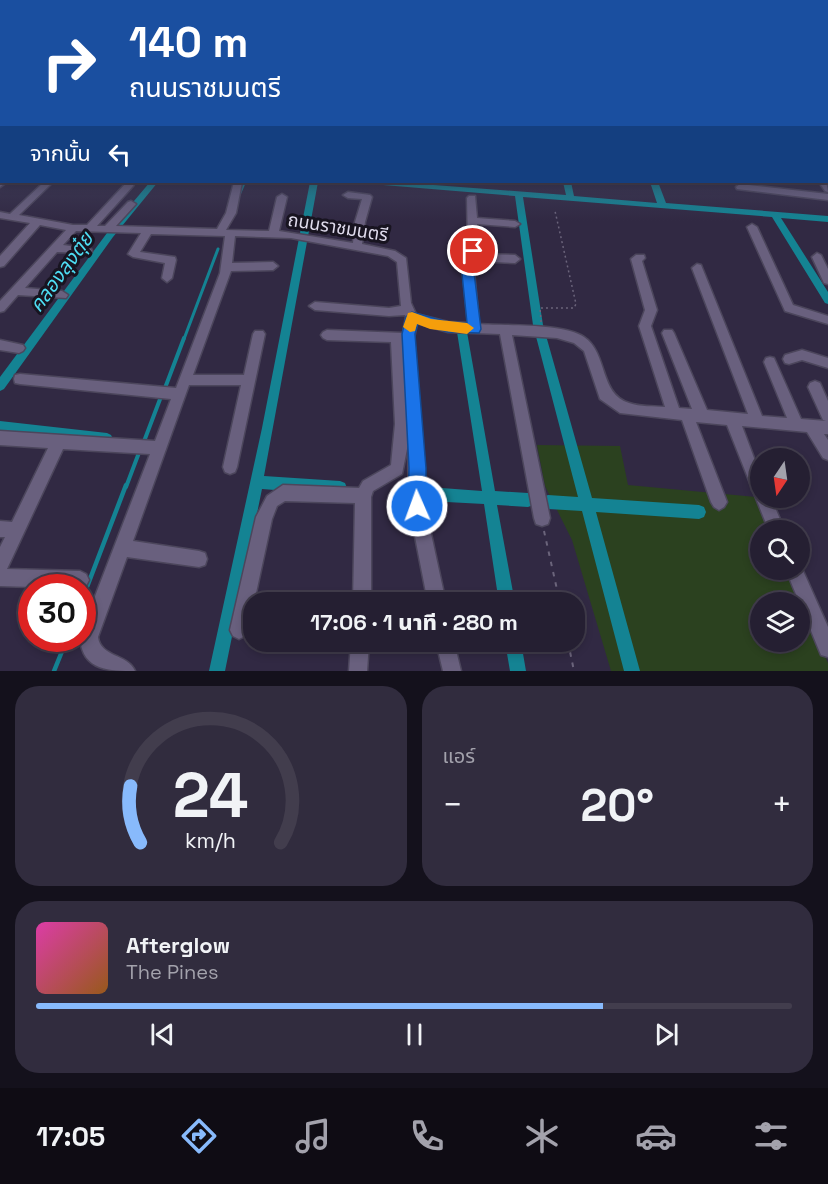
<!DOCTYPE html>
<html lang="th">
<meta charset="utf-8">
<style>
body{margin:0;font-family:"Space Grotesk","Noto Sans Thai",sans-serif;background:#312c3e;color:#f1f3f6;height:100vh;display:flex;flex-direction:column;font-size:22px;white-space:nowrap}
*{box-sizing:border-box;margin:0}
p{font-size:20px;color:#a3a2ac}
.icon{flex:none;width:33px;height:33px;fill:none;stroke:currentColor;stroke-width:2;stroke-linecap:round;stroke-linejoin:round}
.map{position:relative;height:671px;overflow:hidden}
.details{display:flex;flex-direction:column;gap:15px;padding:15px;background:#14111c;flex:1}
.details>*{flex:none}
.top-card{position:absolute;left:0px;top:0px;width:828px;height:183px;box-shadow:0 3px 9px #0003,0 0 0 2px #423d4d;background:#1a4fa0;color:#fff;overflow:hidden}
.needle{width:39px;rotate:193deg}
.fabs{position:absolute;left:750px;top:448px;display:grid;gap:12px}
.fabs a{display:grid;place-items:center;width:60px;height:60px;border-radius:50%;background:#251f32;box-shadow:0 3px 9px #0003,0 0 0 2px #423d4d;font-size:30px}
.speed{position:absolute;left:18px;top:574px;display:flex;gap:12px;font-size:30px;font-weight:700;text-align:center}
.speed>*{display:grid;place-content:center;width:78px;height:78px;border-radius:50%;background:#251f32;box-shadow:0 3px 9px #0003,0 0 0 2px #423d4d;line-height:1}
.speed .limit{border:9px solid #d22;background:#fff;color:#111}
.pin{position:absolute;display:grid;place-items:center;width:51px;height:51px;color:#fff;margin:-26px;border:3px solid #fff;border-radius:50%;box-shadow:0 2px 6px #0007}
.me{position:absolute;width:66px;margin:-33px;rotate:358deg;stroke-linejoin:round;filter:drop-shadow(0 0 4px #0008)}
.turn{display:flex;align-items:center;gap:21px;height:126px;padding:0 30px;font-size:27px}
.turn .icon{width:78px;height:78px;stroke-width:2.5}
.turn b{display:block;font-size:42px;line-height:51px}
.then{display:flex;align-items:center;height:57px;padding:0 30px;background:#0003;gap:12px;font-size:22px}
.big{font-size:45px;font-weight:800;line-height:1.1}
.details .tile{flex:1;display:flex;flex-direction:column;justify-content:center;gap:9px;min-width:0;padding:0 21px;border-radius:24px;background:#312c3e}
.details .dial{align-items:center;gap:0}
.dial svg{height:156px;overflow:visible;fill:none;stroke:#423d4d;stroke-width:7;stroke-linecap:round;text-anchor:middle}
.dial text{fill:#f1f3f6;stroke:none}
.song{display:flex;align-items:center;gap:18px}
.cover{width:72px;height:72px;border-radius:9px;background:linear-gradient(135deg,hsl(320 70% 55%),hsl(30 70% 35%))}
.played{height:6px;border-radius:3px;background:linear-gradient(90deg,#88bafc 75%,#423d4d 75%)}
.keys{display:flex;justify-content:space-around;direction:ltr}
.heat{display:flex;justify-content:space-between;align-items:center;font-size:33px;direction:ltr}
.details .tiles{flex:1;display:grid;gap:15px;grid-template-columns:1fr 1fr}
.tile:last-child{grid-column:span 2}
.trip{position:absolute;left:243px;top:592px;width:342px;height:60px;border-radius:24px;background:#251f32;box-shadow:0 3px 9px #0003,0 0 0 2px #423d4d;font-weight:800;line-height:60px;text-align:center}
.menu{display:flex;height:96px;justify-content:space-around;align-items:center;background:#0f0c14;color:#a3a2ac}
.menu .icon{width:42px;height:42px}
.menu .current{color:#88bafc}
.menu b{font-size:27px;color:#f1f3f6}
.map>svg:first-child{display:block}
</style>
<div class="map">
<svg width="828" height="671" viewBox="0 0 828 671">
<rect width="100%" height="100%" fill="#312943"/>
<path fill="#2b411f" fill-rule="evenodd" d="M537 445 620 446 628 485 756 497 771 531H760V570H788L828 663V671H611L572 540 545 486ZM760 603H800V642H760Z"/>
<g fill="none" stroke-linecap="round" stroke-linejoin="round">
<path stroke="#148393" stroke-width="2" d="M239 196 245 182"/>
<path stroke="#148393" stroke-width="3" d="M184 339 218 249"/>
<path stroke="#148393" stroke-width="4" d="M165 388 184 338
M143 444 162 394
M126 487 140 450"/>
<path stroke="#148393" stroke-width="4.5" d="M82 600 126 485
M54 671 67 639"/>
<path fill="#148393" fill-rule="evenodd" d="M0 151H2V155H0Z
M150 182H158L113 237 4 389 0 391V377L107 233Z
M310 182H318L264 476 340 481 345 483 347 488 345 493 340 495 262 489 225 671H209L262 428Z
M367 182H394L566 195 563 182H571L574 196 657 203 650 182H658L666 203 828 216V222L781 218 828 292V304L825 303 772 217 523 197 543 325 592 498 699 505 704 507 706 512 704 517 699 519 596 512 640 671H624L582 511 548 509 543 507 541 502 543 497 548 495 578 497 533 325 515 196 371 184Z
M462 328 466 329 467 332 495 491 528 493 533 495 535 500 533 505 528 507 497 505 515 603H499L484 504 428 501 423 499 421 494 423 489 428 487 482 491 457 332 458 329Z
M0 421 107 433 111 435 113 439 111 443 107 445 0 433Z
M505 642H521L526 671H510Z"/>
<g stroke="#4c465c" stroke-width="3">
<path id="minor" d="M826 127H828V131H826Z
M0 133H2L0 138Z
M826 146H828V150H826Z
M826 168H828V174H826Z
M0 180 7 182 0 187Z
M826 181 828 192 825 191 819 182Z
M44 182H53L19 215 73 225H87L127 182H131L134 184 133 186 97 226H105L128 202 131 201 136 204 116 226 217 229 226 213 234 182H242L236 213 226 230 269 231 277 197 282 194 287 197 279 231 353 243 355 222 362 199 348 198 343 195 348 192 370 195 372 197 365 222 362 244 395 251 406 258 411 303 416 314 448 322 468 323 462 264 468 247 467 198 469 196H475L477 218 515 221 520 224 515 227 477 224 478 247 476 254 515 255 520 259 515 263 473 261 479 324C505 326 564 323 584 337 608 353 599 394 629 403 640 407 654 406 665 407L639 326 645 310 631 259 636 255H644L645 258 642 261 657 310 651 326 679 408 692 409 662 333 664 330H672L674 333 707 410 748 414 692 268 697 264 701 265 762 416 787 418 764 362 766 358 770 357 774 358 801 419 826 421 823 420 808 387 810 383 815 381 820 383 828 401V434H824L828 440V460L823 458 807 432 742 426 760 474V498H771L785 531H769L727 425 696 422 727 502 724 507 719 510 714 507 711 502 682 420 620 413 600 399 584 351 574 343 557 338 512 335 550 518 548 524 542 526 536 524 534 518 500 334 448 332 417 323 414 338 424 469 425 506 446 603H428L409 506 408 444 402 474 373 491 371 497V603H353L355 503 285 501 277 506 272 519 248 630 245 636 239 639 233 636 230 630 256 517 267 496 283 485 359 488 363 481 391 465 395 424 391 342 327 340 323 338 321 335 323 332 327 330 403 333 406 317 405 315 389 316 315 310 309 306 315 302 389 308 401 306 397 262 388 256 291 238 235 236 232 263 273 262 278 266 273 270 231 271 193 375H244L253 334 255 331H263L265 334 237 467 235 472 230 474 225 472 223 467 241 385H189L133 541 199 551 205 553 207 559 205 565 199 567 127 557 98 637C100 657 128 654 135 671 110 671 83 671 80 639H82V630L150 454 63 449 7 569 80 571 86 574 89 580 86 586 66 588 0 586V547L5 537H0V521L12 522 48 448 0 445V431L155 441 171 399 20 384 15 383 14 379 15 375 20 374 176 388 220 273 225 236 151 234 140 252 175 257 176 260 172 278 167 282 162 278 165 263 133 257 128 254 141 233 76 231 63 245 91 249 92 251 91 253 57 252 25 288 62 291 68 295 66 298 18 295 4 311 0 312V301L66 230 40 225 4 266 0 267V256L30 223 0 218V212L10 214Z
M740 184 828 194V200L737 189 736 187Z
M752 224 757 227 793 305 828 316V324L785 311 747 227Z
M817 253 821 255 828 269V284L824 283 812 257Z
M0 340 23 345 25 348 23 351 19 353 0 350Z
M802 350 828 358V368L802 360 789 364 785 363 783 359 785 355Z
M800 564 828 627V657L821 655 786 570H800Z
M351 642H369L367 671H349Z
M436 642H454L461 671H443Z"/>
</g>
<path stroke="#6b647b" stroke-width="1.5" stroke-dasharray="2 3" stroke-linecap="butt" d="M541 322 540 308H574L576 304 555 211"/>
<path stroke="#6b647b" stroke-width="2" stroke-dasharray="4.5 6" stroke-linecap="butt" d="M544 531 560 603
M568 642 574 671"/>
<use href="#minor" fill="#69607e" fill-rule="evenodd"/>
</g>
<linearGradient id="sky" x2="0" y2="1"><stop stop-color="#1b1725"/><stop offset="0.57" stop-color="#484966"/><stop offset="1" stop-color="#484966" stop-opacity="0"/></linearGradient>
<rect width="828" height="221" fill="url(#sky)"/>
<path fill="#1a73e8" stroke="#114b97" stroke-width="1.5" d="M473 247 479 251 473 264 481 329 479 333 448 332 418 323 415 334 426 468V506L423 512 417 515 411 512 408 506 409 468 402 334 406 317 412 312 448 322 467 323 461 264 469 248Z"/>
<path fill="#f59e0b" d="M412 312 431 319 467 323 474 328 467 334 430 329 417 324 415 331 410 332 403 327 408 313Z"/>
<g text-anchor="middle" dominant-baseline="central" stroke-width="6" stroke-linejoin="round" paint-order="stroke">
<g font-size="18" fill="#dfdbec" stroke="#181420">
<text transform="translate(338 227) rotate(9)">ถนนราชมนตรี</text>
</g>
<g font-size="20" font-style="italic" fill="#4eddf3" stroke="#181420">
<text transform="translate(61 272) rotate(-54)">คลองลุงตุ๋ย</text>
</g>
</g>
</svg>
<div class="fabs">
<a><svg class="needle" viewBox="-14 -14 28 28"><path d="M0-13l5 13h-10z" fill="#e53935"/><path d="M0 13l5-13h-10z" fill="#a3a2ac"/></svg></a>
<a><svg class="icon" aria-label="search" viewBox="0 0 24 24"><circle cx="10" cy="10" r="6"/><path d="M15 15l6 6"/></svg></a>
<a><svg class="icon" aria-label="layers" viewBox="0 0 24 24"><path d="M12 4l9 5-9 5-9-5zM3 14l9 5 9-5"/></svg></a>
</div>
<div class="speed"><div class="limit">30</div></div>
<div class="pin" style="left:473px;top:251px;background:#d93025"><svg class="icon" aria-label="arrive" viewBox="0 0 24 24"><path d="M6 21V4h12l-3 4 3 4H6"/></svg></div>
<svg class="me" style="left:417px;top:506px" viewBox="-20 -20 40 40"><circle r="17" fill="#1a73e8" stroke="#fff" stroke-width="3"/><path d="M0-11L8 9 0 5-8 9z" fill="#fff"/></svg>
<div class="trip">17:06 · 1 นาที · 280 m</div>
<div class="top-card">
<div class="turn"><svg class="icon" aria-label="right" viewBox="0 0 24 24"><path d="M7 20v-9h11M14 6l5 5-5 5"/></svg><div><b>140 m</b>ถนนราชมนตรี</div></div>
<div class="then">จากนั้น<svg class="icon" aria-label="left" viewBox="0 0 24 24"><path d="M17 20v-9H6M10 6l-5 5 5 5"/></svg></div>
</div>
</div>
<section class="details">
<div class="tiles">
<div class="tile dial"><svg viewBox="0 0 100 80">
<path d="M14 69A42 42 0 1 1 86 69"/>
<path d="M14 69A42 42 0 0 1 9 40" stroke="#88bafc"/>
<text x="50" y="56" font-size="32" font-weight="700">24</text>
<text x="50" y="72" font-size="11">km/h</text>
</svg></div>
<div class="tile"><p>แอร์</p>
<div class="heat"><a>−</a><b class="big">20°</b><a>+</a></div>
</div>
<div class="tile">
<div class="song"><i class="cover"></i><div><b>Afterglow</b><p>The Pines</p></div></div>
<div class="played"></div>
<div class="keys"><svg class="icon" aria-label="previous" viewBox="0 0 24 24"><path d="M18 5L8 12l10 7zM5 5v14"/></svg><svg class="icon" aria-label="pause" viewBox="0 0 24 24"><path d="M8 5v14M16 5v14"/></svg><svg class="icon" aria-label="next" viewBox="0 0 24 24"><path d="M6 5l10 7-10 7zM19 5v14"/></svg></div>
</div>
</div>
</section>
<nav class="menu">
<b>17:05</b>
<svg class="icon current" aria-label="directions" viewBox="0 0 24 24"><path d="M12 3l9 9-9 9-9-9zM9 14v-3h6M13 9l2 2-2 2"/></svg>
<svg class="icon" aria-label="music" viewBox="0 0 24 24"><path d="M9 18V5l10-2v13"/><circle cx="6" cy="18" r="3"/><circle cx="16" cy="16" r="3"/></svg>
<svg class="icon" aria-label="phone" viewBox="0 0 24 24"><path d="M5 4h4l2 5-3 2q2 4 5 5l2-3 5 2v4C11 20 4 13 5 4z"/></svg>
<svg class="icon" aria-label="climate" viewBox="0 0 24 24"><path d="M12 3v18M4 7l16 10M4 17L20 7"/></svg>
<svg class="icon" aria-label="car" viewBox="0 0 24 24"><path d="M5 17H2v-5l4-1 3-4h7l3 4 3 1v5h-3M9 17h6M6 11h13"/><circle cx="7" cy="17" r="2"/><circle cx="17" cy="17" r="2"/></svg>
<svg class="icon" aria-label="filters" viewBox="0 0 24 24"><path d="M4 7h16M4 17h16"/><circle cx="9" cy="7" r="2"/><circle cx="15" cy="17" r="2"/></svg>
</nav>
